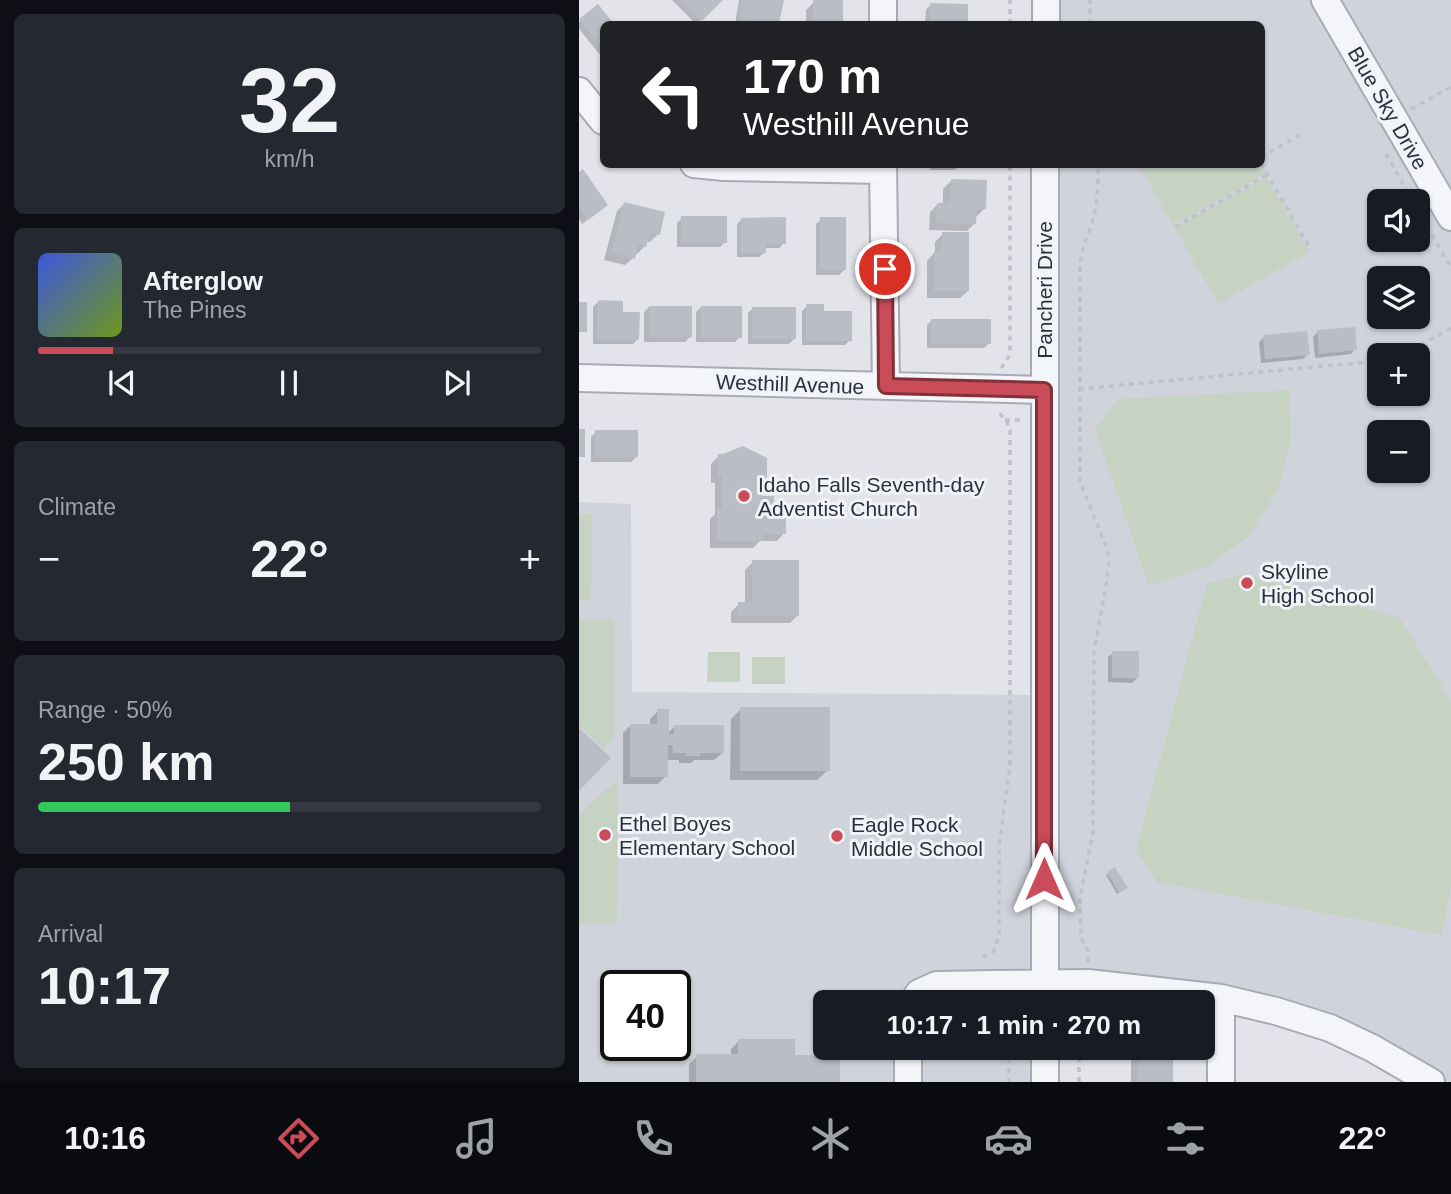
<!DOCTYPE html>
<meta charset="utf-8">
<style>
body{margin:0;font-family:Helvetica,sans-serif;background:#242831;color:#f1f3f6;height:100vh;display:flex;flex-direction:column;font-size:26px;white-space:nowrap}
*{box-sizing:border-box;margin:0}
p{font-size:23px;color:#9ea1a6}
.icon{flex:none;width:38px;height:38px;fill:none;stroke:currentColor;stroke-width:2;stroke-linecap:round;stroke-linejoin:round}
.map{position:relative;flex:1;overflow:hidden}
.side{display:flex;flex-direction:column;gap:14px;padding:14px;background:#0d0f14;width:579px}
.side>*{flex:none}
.banner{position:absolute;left:21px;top:21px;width:665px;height:147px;border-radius:10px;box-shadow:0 2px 5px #0004;background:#202124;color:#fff;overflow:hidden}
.controls{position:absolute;left:788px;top:189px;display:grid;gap:14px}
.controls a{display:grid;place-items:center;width:63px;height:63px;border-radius:10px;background:#171b24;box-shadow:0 2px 5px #0004;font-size:35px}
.speed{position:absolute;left:21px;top:970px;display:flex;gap:14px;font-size:35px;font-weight:700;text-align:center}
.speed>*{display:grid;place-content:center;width:91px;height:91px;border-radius:50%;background:#171b24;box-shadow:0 2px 5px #0004;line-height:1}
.speed .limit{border:4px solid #111;border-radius:10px;background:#fff;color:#111}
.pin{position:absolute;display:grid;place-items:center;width:60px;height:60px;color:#fff;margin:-30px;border:4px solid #fff;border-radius:50%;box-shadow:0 2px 7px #0007}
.me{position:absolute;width:77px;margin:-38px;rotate:0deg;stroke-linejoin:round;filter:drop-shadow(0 0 5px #0008)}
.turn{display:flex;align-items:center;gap:24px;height:147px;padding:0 28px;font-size:32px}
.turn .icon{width:91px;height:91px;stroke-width:2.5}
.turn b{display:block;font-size:49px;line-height:60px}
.big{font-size:52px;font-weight:800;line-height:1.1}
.side .card{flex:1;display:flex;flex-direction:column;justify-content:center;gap:10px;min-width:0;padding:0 24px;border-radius:10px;background:#242831}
.side .dial{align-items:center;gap:0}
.dial b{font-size:91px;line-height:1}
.song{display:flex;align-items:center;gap:21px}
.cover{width:84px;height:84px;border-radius:10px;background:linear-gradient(135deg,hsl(230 70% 55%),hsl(80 70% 35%))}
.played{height:7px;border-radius:4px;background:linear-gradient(90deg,#c94c58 15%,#363941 15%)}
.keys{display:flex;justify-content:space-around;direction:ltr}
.heat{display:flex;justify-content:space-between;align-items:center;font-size:38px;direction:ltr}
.charge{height:10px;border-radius:5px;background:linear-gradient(90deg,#34c759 50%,#363941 0)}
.trip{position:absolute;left:234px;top:990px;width:402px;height:70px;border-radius:10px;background:#171b24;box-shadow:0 2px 5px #0004;font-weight:800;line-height:70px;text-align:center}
.tab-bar{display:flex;height:112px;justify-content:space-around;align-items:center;background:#090b0e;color:#9ea1a6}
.tab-bar .icon{width:49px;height:49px}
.tab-bar .on{color:#c94c58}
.tab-bar b{font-size:32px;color:#f1f3f6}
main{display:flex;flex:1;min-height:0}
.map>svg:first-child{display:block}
</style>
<main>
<section class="side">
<div class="card dial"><b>32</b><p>km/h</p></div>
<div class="card">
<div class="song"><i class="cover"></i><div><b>Afterglow</b><p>The Pines</p></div></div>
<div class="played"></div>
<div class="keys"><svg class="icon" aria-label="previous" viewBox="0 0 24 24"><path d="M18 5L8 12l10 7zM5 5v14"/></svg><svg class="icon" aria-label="pause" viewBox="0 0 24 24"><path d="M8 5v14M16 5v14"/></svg><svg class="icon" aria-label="next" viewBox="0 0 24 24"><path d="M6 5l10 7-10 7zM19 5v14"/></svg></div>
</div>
<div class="card"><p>Climate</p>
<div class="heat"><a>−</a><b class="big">22°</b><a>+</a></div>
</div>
<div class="card"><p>Range · 50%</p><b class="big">250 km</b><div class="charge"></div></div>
<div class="card"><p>Arrival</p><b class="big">10:17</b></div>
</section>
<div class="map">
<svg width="872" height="1082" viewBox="0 0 872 1082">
<rect width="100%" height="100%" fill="#e2e4ea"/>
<path fill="#d0d3db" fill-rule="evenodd" d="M467 0H872V1082H853L751 1028 509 983 465 1003H247V1048H465V1082H0V502L52 504 53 692 465 695 466 165 682 164V24H467ZM800 201H838V240H800ZM800 278H838V317H800ZM800 355H838V394H800ZM800 432H838V471H800ZM37 985H96V1045H37Z"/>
<path fill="#c6d3c3" d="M560 165H679L685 174 594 225Z
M687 177 730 252 639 304 596 228Z
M710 390 712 436 700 488 670 536 629 566 570 586 516 429 539 399Z
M0 514H13L12 600H0Z
M666 574 821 618 872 701V888L863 935 578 882 557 850 628 583Z
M0 620H35V738L24 749 0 725Z
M129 652H161V682H128Z
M173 657H206V684H173Z
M39 779 38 923H0V814Z"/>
<path fill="#0003" d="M93 0H142L117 24Z
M160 0H203L198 24H156Z
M235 2H262V24H227V10Z
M351 5H387V24H346L347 10Z
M18 7 33 24H24V54L22 56 0 29V22Z
M351 164H381V165L376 170H351Z
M0 174 22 210 3 224 0 219Z
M372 181 406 208 398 216H396V223L388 231 350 230 351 212 359 204 364 205V189Z
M45 204 79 234 71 242 67 241 66 246 58 254 55 253 54 258 46 265 25 260 38 211Z
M103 218 146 242 141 247H98V223Z
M163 219 205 243 200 248H185V253L180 257H158V224Z
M242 219 265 270 260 275H237V224Z
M364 234 389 291 381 298H348V261L356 252V242Z
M19 302 42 314 59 339 54 344H14V307Z
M228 306 243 313 271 340 266 345H223V311Z
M70 307 111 337 106 342H65V312Z
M122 307 161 337 156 342H117V312Z
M174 308 215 339 210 344H169V313Z
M353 320 410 343 405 348H348V325Z
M739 332 776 349 772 354 736 358 734 337Z
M685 337 729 354 724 359 682 363 680 342Z
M17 432 57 457 52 462H12V437Z
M140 456 186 478 181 483V498L193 509 205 533 198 541H181L174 548H131V519L136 514V483H132V464Z
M174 562 219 615 211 623H152V612L160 604H166V570Z
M534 653 558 678 553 683 529 682V657Z
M162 709 249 770 238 780H151L152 719Z
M79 711 88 734 95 727 143 753 135 760H115L112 763H100V760H87V776L79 784H44V733L52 725H71V719Z
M529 874 544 890 538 894 527 875Z
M160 1041 214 1057 259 1082H110V1064L118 1056H152V1049Z
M560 1054 592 1082H552V1061Z"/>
<path fill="#b9bdc6" d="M102 0H144L123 21Z
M163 0H205L200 24H189L160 19Z
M234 0H264V24H234Z
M351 3 389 4V24H351Z
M19 4 35 24H24V49L0 19Z
M4 169 29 205 9 220 0 208V172Z
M372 179 408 180 407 209H398L397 224 357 223 358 203H371Z
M45 202 86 212 81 235 71 233 67 247 59 245 56 259 32 253Z
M102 216H148V243H102Z
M207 217V244H187V253H162V218Z
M241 217H267V270H241Z
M363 232H390V291H355V251H363Z
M19 300 44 301V312H61L60 340 18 339Z
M0 302H8V332H0Z
M227 304H245V311H273V341H227Z
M70 306H113V337H70Z
M122 306H163V338H122Z
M173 307H217V339H173Z
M352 319H412V344H352Z
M776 327 778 350 740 354 738 330Z
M728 331 731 355 686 359 684 335Z
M0 429H6V457H0Z
M16 430H59V457H16Z
M164 446 188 458V479H183V496H195V508H207V534H184V541H138V509H143V476H139V454H144Z
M173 560H220V616H159V602H173Z
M533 651H560V678H533Z
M161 707H251V771H161Z
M78 709H90V734H95V725H145V753H121V756H107V753H94L93 745H89V777H51V724H78Z
M0 728 32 758 0 791Z
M536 867 549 888 540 893 528 872Z
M159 1039H216V1055H261V1082H117V1054H159Z
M559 1052H594V1082H559Z"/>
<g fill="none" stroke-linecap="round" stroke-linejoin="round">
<g stroke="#a7abb4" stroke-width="30">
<path id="minor" d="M304 0V24
M746 0 872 217
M467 24V0
M0 91 24 121
M115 164 145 167 304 170
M304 164 307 386
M0 378 465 390
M333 1003 340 993 358 985 415 984 509 983 642 998 697 1011 751 1028 793 1048 852 1082
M466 1003V164
M329 1048V1082
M466 1082V1048
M642 1082V998"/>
</g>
<path stroke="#bfc2c8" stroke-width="3.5" stroke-dasharray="5 5" stroke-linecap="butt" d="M431 24V0
M511 24V0
M832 109 872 87
M807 154 834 201
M682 157 721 135
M682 163 732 250
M838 209 872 268
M596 227 689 174
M824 355 872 328
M422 368 429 358 431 349V164
M500 389 800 361
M426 420H446
M404 957 415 951 420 936V846L431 766V431L428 422 419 411
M509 962V951L502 938 501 898 514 832 515 652 528 580 530 560 527 546 501 482V264C503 245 511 233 515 215 519 199 519 181 519 164
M430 1048V1082
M500 1082V1048"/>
<use href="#minor" stroke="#f4f5f8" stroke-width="26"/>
</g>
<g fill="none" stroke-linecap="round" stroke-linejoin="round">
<g stroke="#833139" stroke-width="18">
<path id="route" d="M306 269 307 386 465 390V879"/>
</g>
<use href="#route" stroke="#c94c58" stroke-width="12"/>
</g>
<g fill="#c94c58" stroke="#f1f3f7" stroke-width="2.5">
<circle cx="165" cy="496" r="7"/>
<circle cx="668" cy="583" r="7"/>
<circle cx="26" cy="835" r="7"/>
<circle cx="258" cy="836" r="7"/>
</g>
<g text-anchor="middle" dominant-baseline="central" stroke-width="6" stroke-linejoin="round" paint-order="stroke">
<g font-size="21" fill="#2a3141" stroke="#f1f3f7">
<text transform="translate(809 108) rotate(60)">Blue Sky Drive</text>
<text transform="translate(465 290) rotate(-90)">Pancheri Drive</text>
<text transform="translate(211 384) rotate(2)">Westhill Avenue</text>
</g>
<g font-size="21" fill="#2a3141" stroke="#f1f3f7" text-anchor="start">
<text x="179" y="484">Idaho Falls Seventh-day<tspan x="179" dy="24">Adventist Church</tspan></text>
<text x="682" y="571">Skyline<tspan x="682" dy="24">High School</tspan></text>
<text x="40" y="823">Ethel Boyes<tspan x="40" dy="24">Elementary School</tspan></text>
<text x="272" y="824">Eagle Rock<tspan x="272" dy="24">Middle School</tspan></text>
</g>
</g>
</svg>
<div class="controls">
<a><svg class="icon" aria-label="sound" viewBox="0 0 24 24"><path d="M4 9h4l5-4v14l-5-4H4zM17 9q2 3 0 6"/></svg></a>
<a><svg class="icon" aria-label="layers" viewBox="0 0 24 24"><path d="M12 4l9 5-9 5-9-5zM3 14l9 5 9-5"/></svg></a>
<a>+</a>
<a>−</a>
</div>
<div class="speed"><div class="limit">40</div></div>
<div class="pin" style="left:306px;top:269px;background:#d93025"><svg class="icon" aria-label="arrive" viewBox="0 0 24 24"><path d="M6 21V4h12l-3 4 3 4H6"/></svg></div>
<svg class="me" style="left:465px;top:879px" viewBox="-20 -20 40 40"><path d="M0-17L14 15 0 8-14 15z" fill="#c94c58" stroke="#fff" stroke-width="4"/></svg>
<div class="trip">10:17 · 1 min · 270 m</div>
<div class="banner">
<div class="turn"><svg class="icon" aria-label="left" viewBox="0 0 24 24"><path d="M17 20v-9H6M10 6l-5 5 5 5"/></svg><div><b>170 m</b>Westhill Avenue</div></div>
</div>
</div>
</main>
<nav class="tab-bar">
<b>10:16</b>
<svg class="icon on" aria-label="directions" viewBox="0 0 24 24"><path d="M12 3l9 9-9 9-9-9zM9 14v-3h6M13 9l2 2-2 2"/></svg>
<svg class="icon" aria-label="music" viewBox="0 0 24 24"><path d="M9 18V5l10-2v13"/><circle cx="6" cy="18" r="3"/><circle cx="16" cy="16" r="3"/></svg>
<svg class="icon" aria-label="phone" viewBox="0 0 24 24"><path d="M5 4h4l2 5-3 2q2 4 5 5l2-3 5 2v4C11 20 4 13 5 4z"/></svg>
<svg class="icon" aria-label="climate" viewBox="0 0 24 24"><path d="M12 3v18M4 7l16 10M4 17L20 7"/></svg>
<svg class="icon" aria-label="car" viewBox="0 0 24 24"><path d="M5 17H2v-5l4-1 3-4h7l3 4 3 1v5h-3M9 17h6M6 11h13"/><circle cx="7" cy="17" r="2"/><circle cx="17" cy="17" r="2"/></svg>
<svg class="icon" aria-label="filters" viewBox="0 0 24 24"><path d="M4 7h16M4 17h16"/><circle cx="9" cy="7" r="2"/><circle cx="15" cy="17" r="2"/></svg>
<b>22°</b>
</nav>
